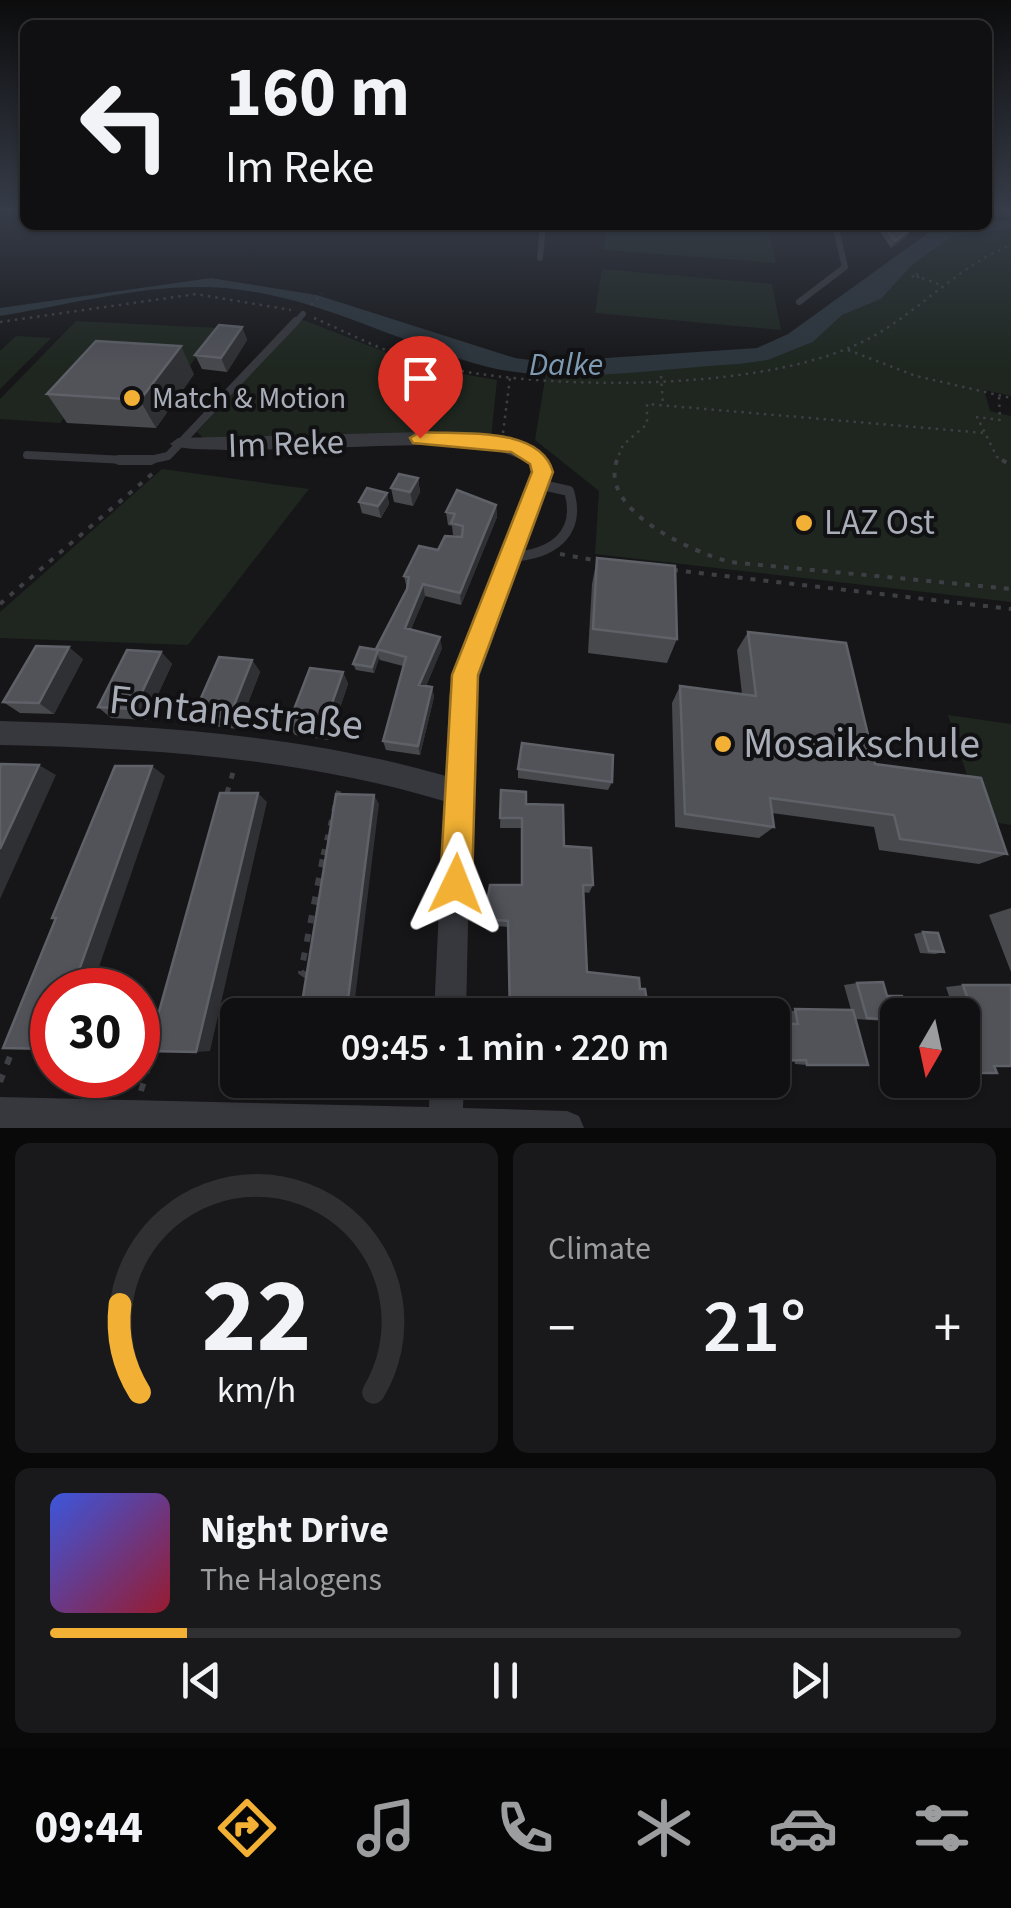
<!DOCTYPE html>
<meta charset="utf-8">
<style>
body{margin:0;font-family:"Source Sans 3",sans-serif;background:#19191b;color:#f1f3f6;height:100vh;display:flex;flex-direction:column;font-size:38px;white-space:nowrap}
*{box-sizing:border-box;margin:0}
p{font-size:32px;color:#9c9d9f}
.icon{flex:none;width:55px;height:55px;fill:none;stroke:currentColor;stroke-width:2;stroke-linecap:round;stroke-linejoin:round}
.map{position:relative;height:1128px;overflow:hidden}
.panel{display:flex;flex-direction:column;gap:15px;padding:15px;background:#09090a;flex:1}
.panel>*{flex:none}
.hud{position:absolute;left:20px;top:20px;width:972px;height:210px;border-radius:15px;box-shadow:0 2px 8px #0004,0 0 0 2px #303032;background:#101012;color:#f1f3f6;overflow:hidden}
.needle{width:65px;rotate:189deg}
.controls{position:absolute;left:880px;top:998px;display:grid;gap:20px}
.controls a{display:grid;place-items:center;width:100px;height:100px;border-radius:15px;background:#101012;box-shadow:0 2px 8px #0004,0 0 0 2px #303032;font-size:50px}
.speed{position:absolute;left:30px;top:968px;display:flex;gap:20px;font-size:50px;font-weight:700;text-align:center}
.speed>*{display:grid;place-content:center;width:130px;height:130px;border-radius:50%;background:#101012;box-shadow:0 2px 8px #0004,0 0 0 2px #303032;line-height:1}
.speed .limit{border:15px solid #d22;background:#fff;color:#111}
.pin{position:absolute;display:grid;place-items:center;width:85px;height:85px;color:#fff;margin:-102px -42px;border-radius:50% 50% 50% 0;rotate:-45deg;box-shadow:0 0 10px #0007}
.pin .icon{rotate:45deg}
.me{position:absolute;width:110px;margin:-55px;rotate:2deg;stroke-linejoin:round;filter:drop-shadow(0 0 8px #0008)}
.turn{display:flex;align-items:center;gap:35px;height:210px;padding:0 40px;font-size:45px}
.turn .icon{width:130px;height:130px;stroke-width:2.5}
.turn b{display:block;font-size:70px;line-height:85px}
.big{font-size:75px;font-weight:600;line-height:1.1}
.panel .card{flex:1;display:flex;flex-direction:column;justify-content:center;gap:15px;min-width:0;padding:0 35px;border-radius:15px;background:#19191b}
.panel .dial{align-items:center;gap:0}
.dial svg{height:260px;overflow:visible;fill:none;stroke:#303032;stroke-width:7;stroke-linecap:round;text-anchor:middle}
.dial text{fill:#f1f3f6;stroke:none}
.song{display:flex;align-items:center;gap:30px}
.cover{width:120px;height:120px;border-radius:15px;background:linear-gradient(135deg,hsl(230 70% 55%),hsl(350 70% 35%))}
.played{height:10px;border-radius:5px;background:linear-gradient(90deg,#f2b134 15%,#303032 15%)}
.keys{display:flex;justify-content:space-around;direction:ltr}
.heat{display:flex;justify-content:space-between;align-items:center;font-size:55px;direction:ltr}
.panel .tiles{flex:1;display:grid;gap:15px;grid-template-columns:1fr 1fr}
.card:last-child{grid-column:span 2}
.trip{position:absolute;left:220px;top:998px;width:570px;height:100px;border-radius:15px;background:#101012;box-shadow:0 2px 8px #0004,0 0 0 2px #303032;font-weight:600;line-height:100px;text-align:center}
.menu{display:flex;height:160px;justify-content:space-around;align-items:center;background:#060607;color:#9c9d9f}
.menu .icon{width:70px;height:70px}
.menu .selected{color:#f2b134}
.menu b{font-size:45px;color:#f1f3f6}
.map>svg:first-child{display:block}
</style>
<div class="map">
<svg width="1011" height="1128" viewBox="0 0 1011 1128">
<rect width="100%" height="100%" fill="#161618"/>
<path fill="#1e261f" d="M607 225H767L776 263 604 250Z
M1011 229V396L984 390 990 411 1011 416V602L595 554 599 491 535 440 546 373 768 360 813 342 841 315 881 299 911 266 952 236Z
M602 269 772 284 781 330 595 313Z
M301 319 423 367 497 380 491 438 208 442 197 432Z
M76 321 217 328 186 371 109 366 60 423 0 419V399Z
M16 336 51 338 0 389V351Z
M162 469 309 489 188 645 0 638V612Z
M948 715 1011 724V825L981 820Z"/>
<path fill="#2c353c" d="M1011 220V229L952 236 911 266 881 299 842 315 813 342 768 360 739 364C659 368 567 386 488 367 402 345 324 299 234 289 158 280 75 304 0 316V308L211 278 317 295 515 358 546 362 757 348 788 334 935 228Z"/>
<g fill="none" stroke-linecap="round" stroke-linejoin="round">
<path stroke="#3d3f44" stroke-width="2.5" stroke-dasharray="2.5 5" stroke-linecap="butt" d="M916 274 921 277H912Z
M922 278 941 285
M311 305 322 294
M314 318C351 334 388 354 427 364 537 391 746 392 851 347 910 323 951 269 1011 245
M0 322 196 294 291 310
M848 350 916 376 1011 398
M661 376 663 405
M999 397 1000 420 977 417 997 457 1006 462
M503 433 510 378
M616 462 623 445 647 424V404L985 433"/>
<path stroke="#3d3f44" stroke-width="4" stroke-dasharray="5 8" stroke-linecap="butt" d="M617 460C598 511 693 552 730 562L1011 589
M1002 460 1011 465
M560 554 599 561
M673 570 1011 609
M0 604 152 474"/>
<path stroke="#3d3f44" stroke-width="5" stroke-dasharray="6 9" stroke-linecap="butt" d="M227 793 234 769
M323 855 340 785"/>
<path stroke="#3d3f44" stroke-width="6" stroke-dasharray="8 11" stroke-linecap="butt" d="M307 976 301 972 324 852
M0 1082 14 1046
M141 1091 154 1047
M285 1096 288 1080"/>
<path stroke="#37383d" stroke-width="6" d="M540 258 543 225
M799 302 845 267 835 225
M294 324 303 314"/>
<path stroke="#37383d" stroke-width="8" d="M27 455 145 461 168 456 296 321"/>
<path stroke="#37383d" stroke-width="10" d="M119 460H151
M510 557C551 555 582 535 569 491L538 484"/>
<path fill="#37383d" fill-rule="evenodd" d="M424 432C455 434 521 433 545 457 547 459 551 469 552 472L473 695 466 1015H434L444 801C300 758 150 748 0 745V721C150 725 301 734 446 776L449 695 534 472 532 465C513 455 495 449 474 446 426 440 186 459 170 444L178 438Z
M430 1080H464L463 1108 567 1111 579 1116 584 1128H0V1097L429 1107Z"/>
</g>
<path fill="#47494d" d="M878 225H906L910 230 907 237 891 248 877 227Z
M242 327 247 340 227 372 202 369 195 355Z
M194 374 156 428 67 423 47 394Z
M418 478 420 492 413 506 394 502 391 488Z
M387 493 389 504 381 518 362 513 359 502Z
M496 505 497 517 461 605 425 596 411 629 442 648 426 686 432 687 434 697 420 755 386 750 383 741 403 666 380 660 379 658 374 673 356 670 353 664 376 650 407 589 404 576 438 550 462 537 453 535 452 526 448 525 446 512Z
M597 558 677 639 667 663 588 653 592 584Z
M748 632 875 764 1007 854 979 864 879 850 874 827 772 813 774 827 759 838 675 827 672 703 680 686 742 694 737 650Z
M161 652 172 664 146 720 111 718 98 707Z
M83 659 54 714 20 713 3 702Z
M252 660 260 672 238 729 204 725 194 714Z
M343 672 348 684 329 740 295 735 288 725Z
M518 769 612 782 608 790 518 778Z
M501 790 526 804 564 846 593 885 589 893 583 892 587 972 640 989 649 1015H510L508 927 485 925 484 919 521 885V828H500Z
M1011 908V972L989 915Z
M923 932 944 952 935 954 920 953 914 934Z
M857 983 887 996 908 1015 955 1014 946 987 963 985 997 1073 962 1072V1015H898V1058L886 1021 855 1019 807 1065 795 1064 783 1011 851 1010 844 985Z
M696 1008 755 1015H689V1010Z"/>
<path fill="#2f3033" d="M910 230 907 237 891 248 895 241Z
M242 327 247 340 227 372 221 358Z
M181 346 194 374 156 428 140 400Z
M418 478 420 492 413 506 410 492Z
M387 493 389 504 381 518 378 506Z
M496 505 497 517 461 605 460 593Z
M423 584 425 596 407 639 405 628Z
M440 637 442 648 422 696 419 685Z
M69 647 83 659 54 714 39 703Z
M161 652 172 664 146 720 134 709Z
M377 652 379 658 374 673 372 667Z
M252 660 260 672 238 729 229 718Z
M343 672 348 684 329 740 323 729Z
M432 687 434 697 420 755 418 746Z
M39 765 56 775 0 899V849Z
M152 766 165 776 91 990H72Z
M258 793 267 802 210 1051 196 1052Z
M374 795 379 804 353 1015H346Z"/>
<path fill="#525359" stroke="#5f6168" stroke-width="2.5" d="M883 225H906L910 230 895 241Z
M219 325 242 327 221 358 195 355Z
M96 341 181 346 140 400 47 394Z
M399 474 418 478 410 492 391 488Z
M367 488 387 493 378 506 359 502Z
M457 490 496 505 460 593 423 584 405 628 440 637 419 685 432 687 418 746 383 741 406 657 376 649 407 589 409 577 404 576 419 546 438 550 445 536 462 537 463 526 451 523 455 514 446 512Z
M597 558 675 566 677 639 593 629Z
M748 632 846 643 875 764 981 778 1007 854 900 839 894 815 770 798 774 827 685 814 680 686 756 696Z
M36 646 69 647 39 703 3 702Z
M360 647 378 650 372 667 353 664Z
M127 650 161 652 134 709 98 707Z
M219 657 252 660 229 718 194 714Z
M310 668 343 672 323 729 288 725Z
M522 743 613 755 612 782 518 769Z
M1 764 39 765 0 849V767Z
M115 766H152L72 990H52V1045L51 1049 3 1048 56 918H52Z
M501 790 526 792V804L563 805 564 846 591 848 593 885H583L587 972 639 978 640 989H645L649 1015 559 1013V1015H510L508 921 484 919 490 885H522V818H500Z
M220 793H258L196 1052 148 1051Z
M336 794 374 795 346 1015H300Z
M923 932 938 933 944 952 929 951Z
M883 982 887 996H902L908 1015 973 1014 963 985H1011V1066H994L997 1073H979L976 1066H962V1015H898V1020L867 1018 857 983Z
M696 1008 754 1009 755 1015H697Z
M795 1009 853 1010 868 1065H807L806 1060 772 1061V1024H798Z"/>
<linearGradient id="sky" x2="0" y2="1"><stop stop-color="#0c0c0d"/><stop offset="0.57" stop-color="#363c48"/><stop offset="1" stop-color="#363c48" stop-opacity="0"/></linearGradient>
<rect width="1011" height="370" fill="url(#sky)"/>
<path fill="#f2b134" stroke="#9d7322" stroke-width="2.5" d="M420 432C459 435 540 425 553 472L478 675 472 884 468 896 456 901 445 896 440 884 452 675 532 472 530 464 511 452 413 443 410 438Z"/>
<g fill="#f2b134" stroke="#111113" stroke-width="4">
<circle cx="132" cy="398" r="10"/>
<circle cx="804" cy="523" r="10"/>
<circle cx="723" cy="744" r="10"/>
</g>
<g text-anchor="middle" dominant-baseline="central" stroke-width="8" stroke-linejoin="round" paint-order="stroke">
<g font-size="30" fill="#a8adb8" stroke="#111113" text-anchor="start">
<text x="152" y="398">Match &amp; Motion</text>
</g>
<g font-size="32" font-style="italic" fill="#7f9bb3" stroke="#111113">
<text x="566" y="365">Dalke</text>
</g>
<g font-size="35" fill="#a8adb8" stroke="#111113">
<text transform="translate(286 444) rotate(-2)">Im Reke</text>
</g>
<g font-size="35" fill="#a8adb8" stroke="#111113" text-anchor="start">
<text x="824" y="523">LAZ Ost</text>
</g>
<g font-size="42" fill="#a8adb8" stroke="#111113">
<text transform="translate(236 713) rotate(6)">Fontanestraße</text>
</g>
<g font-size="42" fill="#a8adb8" stroke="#111113" text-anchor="start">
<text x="743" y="744">Mosaikschule</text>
</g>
</g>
</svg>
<div class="controls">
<a><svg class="needle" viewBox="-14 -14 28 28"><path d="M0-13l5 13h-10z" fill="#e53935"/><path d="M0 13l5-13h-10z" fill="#9c9d9f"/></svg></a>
</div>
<div class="speed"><div class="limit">30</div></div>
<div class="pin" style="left:420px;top:438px;background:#d93025"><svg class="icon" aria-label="arrive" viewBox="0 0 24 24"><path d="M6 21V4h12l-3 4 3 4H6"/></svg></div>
<svg class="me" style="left:456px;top:884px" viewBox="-20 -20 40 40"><path d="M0-17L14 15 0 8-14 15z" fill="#f2b134" stroke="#fff" stroke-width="4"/></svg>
<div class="trip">09:45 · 1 min · 220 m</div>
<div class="hud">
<div class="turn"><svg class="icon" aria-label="left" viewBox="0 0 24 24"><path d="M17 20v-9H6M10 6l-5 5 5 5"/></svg><div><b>160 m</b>Im Reke</div></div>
</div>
</div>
<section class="panel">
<div class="tiles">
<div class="card dial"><svg viewBox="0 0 100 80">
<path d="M14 69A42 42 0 1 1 86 69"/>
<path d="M14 69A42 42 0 0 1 8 42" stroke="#f2b134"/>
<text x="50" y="56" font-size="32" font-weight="700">22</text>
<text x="50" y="72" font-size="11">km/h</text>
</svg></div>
<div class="card"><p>Climate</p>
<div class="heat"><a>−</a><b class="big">21°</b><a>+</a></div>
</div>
<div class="card">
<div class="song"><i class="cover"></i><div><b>Night Drive</b><p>The Halogens</p></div></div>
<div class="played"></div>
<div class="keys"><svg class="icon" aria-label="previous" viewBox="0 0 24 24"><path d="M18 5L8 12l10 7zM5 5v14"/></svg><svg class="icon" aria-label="pause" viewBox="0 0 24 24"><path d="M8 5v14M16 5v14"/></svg><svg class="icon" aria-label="next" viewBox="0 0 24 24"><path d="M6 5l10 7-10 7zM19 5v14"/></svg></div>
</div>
</div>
</section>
<nav class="menu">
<b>09:44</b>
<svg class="icon selected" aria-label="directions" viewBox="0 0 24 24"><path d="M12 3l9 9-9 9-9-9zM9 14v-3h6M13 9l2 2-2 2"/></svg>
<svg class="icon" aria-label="music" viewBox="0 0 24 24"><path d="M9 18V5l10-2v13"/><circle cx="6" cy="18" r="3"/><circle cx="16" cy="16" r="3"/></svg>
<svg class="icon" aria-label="phone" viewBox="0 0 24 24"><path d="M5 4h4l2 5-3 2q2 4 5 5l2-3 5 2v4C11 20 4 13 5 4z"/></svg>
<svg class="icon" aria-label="climate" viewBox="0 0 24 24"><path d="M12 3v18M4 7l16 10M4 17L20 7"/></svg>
<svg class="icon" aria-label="car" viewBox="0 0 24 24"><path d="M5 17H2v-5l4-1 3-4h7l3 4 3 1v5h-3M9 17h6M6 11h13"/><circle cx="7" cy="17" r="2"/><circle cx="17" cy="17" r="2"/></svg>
<svg class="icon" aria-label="filters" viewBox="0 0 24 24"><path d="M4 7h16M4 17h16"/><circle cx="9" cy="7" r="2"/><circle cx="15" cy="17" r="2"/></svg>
</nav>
